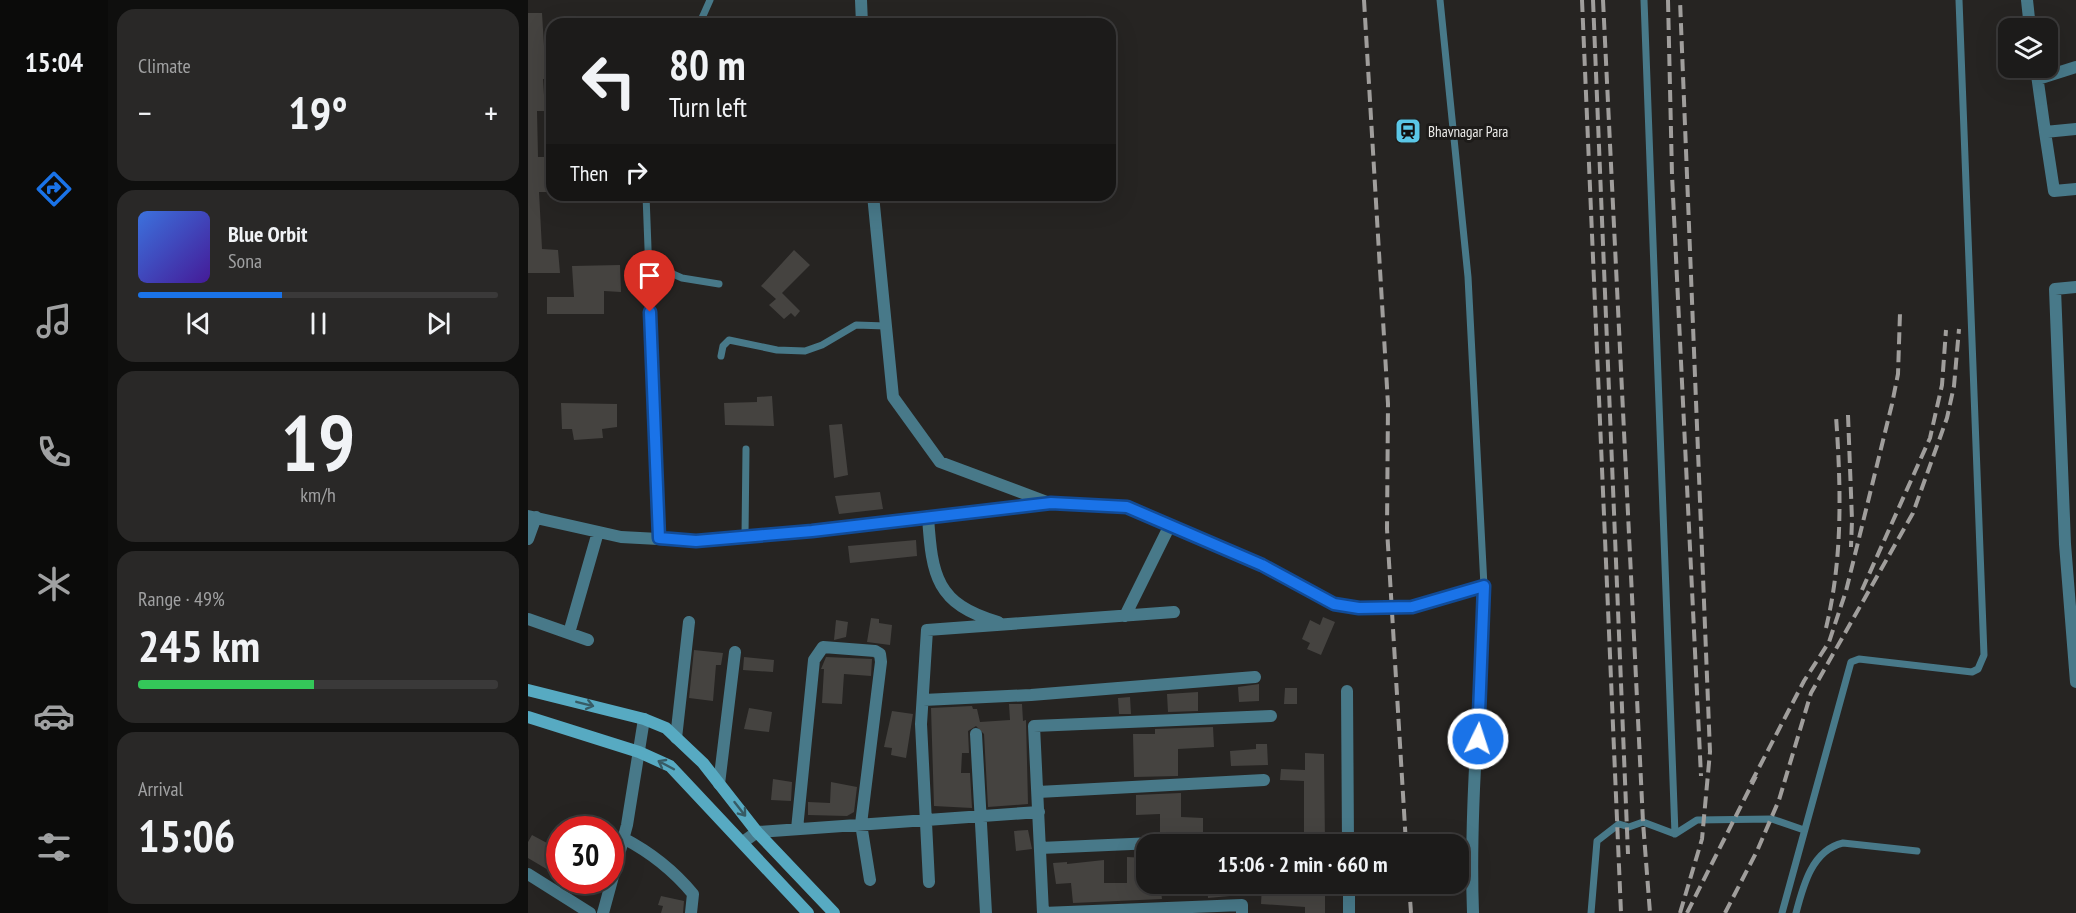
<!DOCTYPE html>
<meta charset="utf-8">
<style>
body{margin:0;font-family:"PT Sans Narrow",sans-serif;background:#292827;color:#f1f3f6;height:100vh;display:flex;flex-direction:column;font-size:22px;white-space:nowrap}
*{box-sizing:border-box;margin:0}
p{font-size:20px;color:#a0a1a2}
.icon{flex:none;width:33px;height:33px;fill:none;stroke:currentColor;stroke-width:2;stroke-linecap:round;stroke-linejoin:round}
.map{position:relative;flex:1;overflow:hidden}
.panel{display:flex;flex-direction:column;gap:9px;padding:9px;background:#0f0f0e;width:420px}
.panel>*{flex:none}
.top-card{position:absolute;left:18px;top:18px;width:570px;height:183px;border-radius:18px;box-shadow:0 6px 24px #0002,0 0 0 2px #3a3939;background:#1c1b1a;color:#f1f3f6;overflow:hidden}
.controls{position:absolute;left:1470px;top:18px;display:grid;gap:12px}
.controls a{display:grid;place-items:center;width:60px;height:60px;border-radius:12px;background:#1c1b1a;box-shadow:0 6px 24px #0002,0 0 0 2px #3a3939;font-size:30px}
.speed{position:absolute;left:18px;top:816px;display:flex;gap:12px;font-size:30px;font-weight:700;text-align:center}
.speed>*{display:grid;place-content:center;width:78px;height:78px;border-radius:50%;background:#1c1b1a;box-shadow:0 6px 24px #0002,0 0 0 2px #3a3939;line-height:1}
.speed .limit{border:9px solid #d22;background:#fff;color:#111}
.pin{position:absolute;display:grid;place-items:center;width:51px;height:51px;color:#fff;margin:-62px -26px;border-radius:50% 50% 50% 0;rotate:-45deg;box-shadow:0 0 6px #0007}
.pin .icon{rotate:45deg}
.me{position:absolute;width:66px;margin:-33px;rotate:4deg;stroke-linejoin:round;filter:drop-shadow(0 0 4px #0008)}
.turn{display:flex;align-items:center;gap:21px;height:126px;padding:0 24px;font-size:27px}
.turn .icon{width:78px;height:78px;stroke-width:2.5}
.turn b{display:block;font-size:42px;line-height:51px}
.then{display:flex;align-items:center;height:57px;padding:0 24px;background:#0003;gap:12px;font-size:22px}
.big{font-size:45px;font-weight:700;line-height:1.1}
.panel .widget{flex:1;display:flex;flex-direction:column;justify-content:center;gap:9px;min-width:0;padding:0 21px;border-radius:18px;background:#292827}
.panel .dial{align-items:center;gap:0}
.dial b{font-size:78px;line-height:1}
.song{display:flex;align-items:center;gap:18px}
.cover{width:72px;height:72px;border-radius:9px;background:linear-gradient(135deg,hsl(220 70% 55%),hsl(260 70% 35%))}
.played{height:6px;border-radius:3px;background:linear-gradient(90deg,#1a73e8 40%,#3a3939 40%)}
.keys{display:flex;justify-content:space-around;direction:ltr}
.heat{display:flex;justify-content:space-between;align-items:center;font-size:33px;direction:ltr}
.charge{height:9px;border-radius:4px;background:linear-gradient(90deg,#34c759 49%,#3a3939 0)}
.trip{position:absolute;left:608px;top:834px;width:333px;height:60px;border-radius:18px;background:#1c1b1a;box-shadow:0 6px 24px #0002,0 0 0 2px #3a3939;font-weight:700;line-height:60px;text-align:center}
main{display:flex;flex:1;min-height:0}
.menu{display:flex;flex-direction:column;width:108px;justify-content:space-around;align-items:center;background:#0b0b0a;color:#a0a1a2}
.menu .icon{width:42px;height:42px}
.menu .selected{color:#1a73e8}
.menu b{font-size:27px;color:#f1f3f6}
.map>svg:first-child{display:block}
</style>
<main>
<nav class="menu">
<b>15:04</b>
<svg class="icon selected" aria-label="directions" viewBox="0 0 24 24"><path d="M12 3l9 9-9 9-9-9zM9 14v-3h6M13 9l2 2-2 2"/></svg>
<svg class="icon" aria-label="music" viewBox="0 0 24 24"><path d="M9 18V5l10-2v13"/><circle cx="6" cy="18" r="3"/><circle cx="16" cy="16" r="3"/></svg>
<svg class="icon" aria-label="phone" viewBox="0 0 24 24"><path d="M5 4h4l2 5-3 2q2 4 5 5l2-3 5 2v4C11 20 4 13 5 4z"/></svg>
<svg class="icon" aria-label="climate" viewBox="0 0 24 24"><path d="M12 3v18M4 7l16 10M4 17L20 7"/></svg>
<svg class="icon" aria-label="car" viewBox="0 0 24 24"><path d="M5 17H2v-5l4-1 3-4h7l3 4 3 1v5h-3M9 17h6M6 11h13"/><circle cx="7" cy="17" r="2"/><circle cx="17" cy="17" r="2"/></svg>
<svg class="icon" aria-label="filters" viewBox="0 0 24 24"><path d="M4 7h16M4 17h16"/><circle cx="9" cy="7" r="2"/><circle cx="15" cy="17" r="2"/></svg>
</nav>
<section class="panel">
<div class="widget"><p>Climate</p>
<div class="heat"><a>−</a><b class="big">19°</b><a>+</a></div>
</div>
<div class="widget">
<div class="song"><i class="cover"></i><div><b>Blue Orbit</b><p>Sona</p></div></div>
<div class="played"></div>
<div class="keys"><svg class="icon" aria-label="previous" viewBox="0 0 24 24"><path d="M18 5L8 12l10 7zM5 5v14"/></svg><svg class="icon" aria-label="pause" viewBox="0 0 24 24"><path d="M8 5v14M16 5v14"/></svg><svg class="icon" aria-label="next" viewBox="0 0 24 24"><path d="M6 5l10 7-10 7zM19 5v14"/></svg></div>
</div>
<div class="widget dial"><b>19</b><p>km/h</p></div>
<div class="widget"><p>Range · 49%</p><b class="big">245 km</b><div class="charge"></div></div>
<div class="widget"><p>Arrival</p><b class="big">15:06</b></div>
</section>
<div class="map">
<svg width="1548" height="913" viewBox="0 0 1548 913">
<rect width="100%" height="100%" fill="#262422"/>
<path fill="#454340" d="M0 13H14L18 79H15L17 111H9L10 157H24V192H11L14 249 30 250 32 273H0Z
M266 250 282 265 254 293 272 311 267 317 263 313 256 319 241 305 248 299 233 286Z
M92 265 93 292 76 291V314H19V297H46L44 266Z
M244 396 246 426 197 425 196 403 229 402V397Z
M33 403 89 404V427L74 429 75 438 46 440 44 429H34Z
M314 424 320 475 306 478 301 425Z
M352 492 355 509 311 514 307 496Z
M388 540 389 556 322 563 320 546Z
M795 617 807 622 793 655 779 649 782 643 774 639 782 620 792 625Z
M343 618 351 619V623L364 625 362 645 339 642Z
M308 620 320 622 318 637 306 640Z
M166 650 195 653 193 665H188L185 701 161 698Z
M216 657 246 660 245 672 215 670Z
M298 657 344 659 343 676 316 674 314 704 294 703 296 669H293Z
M731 684V701L711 702 710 687Z
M757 688H769V704H756Z
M670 692V711L640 712 639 694Z
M602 697 603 714H591L590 698Z
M481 704H494L495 721 498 720 500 804 460 807 456 734 448 726 440 731 441 753H434L433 773H442L444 808 406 806 403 708 444 706 445 709H449L452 722 482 720Z
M221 708 244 712 241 732 216 729Z
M364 711 385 714 378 758 363 755 364 748 356 747Z
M685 727 686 747 650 749V776L606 777 605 734H627V729Z
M728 744H739L740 765 703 766 702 751 728 749Z
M777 753 796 754 797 844H776V781L752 780 753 769 777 770Z
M245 779 264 782 263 801 243 800Z
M303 782 329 787 326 812 319 816 280 815V802L302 803Z
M653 793V817L675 818V833H632V814L608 815V795Z
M500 830 504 849 488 851 486 831Z
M4 835 32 850V877L0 858V842Z
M599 857 618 858V884H632L634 899 545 903 543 883 528 884 525 863 539 862V864L576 860V883H599Z
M679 884H701L702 896 680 898Z
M734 884H746L745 891 776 893V884H797V913H777V907L733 904Z
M133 896 156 901 155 913H133L135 906 130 905Z"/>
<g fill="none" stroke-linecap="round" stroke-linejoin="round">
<path stroke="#487989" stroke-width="7" d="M912 0 940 277 956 586
M1116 0 1147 834
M174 18 182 0
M118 195 131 539
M120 267 136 270 154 278 191 284
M193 356 195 346 201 340 249 350 277 351 294 345 328 325 358 326
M217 536 218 449
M1063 913 1069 841 1091 824 1101 827 1115 822 1147 834 1169 820 1244 819 1276 830
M1254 913 1323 662 1331 659 1444 672 1450 669 1456 655 1431 0
M1268 913C1275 886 1284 850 1315 843L1389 851"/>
<path stroke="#487989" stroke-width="12" d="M333 0 334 24
M1499 0 1502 28
M1508 68 1517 132 1548 129
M1510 79 1548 67
M1517 132 1526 191 1548 189
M345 195 365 397 412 462 519 502
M1548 287 1527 289 1537 544 1548 682
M0 516 93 537 168 541 284 531 523 503 599 507 734 565 806 604 831 608 884 607 956 586C953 695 941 804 945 913
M400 517C404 576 408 604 470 622
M0 539 8 517
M597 616 642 525
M0 619 60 640
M41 633 70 532
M819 691 820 844
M395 700 503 695 727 677
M448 734 458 913
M148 738 161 622
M191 784 207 652
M510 792 736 780
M269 829 286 660 295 647 347 651 352 654 353 662 333 824 342 880
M95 838C122 852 146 871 165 894L163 913
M215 842 229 832 511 812
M512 848 694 840
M0 874 62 913
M401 882 393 724 399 630 646 612
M821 884V913
M75 913 99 825 116 719
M515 913 506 726 743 716
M515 913 714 905V913"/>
<path stroke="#57aac2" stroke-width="12" d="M0 690 116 719 138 728 175 763 229 832 306 913
M0 717 111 752 142 766 280 913"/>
<path stroke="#a09e9c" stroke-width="4" stroke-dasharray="12 6" stroke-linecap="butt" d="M836 0 860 404 859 529 878 844
M1054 0 1093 913
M1065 0 1100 854
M1075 0 1115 822 1122 913
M1140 0 1144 175 1173 776
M1320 415 1324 520 1323 547
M1334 590 1402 438 1414 385 1418 330
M1298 628C1315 558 1313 488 1308 416
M1223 783 1276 681 1301 642 1318 591 1364 404 1370 374 1372 313
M881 884 883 913
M1152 913 1174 839 1182 752 1152 0
M1159 913 1228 776
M1197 913 1229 851 1251 800 1283 693 1385 513 1419 418 1426 386 1431 329"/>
</g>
<defs><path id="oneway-shaft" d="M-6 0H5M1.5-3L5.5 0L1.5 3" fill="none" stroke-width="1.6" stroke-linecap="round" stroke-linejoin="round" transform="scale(1.5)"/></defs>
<g stroke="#375b65">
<use href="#oneway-shaft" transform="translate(57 704) rotate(14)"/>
<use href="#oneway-shaft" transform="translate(138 765) rotate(-152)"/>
<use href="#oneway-shaft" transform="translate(212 809) rotate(52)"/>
</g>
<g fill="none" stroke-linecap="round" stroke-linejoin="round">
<g stroke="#114b97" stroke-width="15">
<path id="route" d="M122 312 131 538 168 541 284 531 523 503 599 507 734 565 806 604 831 608 884 607 956 586 950 739"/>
</g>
<use href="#route" stroke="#1a73e8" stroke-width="10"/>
</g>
<defs>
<g id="station-square" transform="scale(1.35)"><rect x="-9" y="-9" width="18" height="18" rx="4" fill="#5bc7e7" stroke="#1d1b19"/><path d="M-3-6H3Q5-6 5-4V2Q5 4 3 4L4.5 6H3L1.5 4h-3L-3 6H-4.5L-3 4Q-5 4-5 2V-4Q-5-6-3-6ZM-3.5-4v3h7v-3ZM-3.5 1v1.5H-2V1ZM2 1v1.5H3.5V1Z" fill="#111"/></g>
</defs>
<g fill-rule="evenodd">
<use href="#station-square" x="880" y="131"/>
</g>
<g text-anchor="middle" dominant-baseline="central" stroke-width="6" stroke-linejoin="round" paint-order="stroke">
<g font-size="15" fill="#eae9e7" stroke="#1d1b19" text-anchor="start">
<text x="900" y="131">Bhavnagar Para</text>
</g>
</g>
</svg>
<div class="controls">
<a><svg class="icon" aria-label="layers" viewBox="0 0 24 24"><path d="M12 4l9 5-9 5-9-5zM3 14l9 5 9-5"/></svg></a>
</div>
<div class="speed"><div class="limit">30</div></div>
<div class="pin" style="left:122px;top:312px;background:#d93025"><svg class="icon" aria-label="arrive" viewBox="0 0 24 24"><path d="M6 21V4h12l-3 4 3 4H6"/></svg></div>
<svg class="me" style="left:950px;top:739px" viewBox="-20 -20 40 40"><circle r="17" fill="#1a73e8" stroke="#fff" stroke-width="3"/><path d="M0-11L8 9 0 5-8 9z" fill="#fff"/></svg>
<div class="trip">15:06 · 2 min · 660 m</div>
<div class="top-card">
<div class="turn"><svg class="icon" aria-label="left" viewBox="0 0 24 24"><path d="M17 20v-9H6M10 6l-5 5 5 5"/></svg><div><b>80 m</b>Turn left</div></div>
<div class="then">Then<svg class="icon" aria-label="right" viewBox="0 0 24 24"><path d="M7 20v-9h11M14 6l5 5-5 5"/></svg></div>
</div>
</div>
</main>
